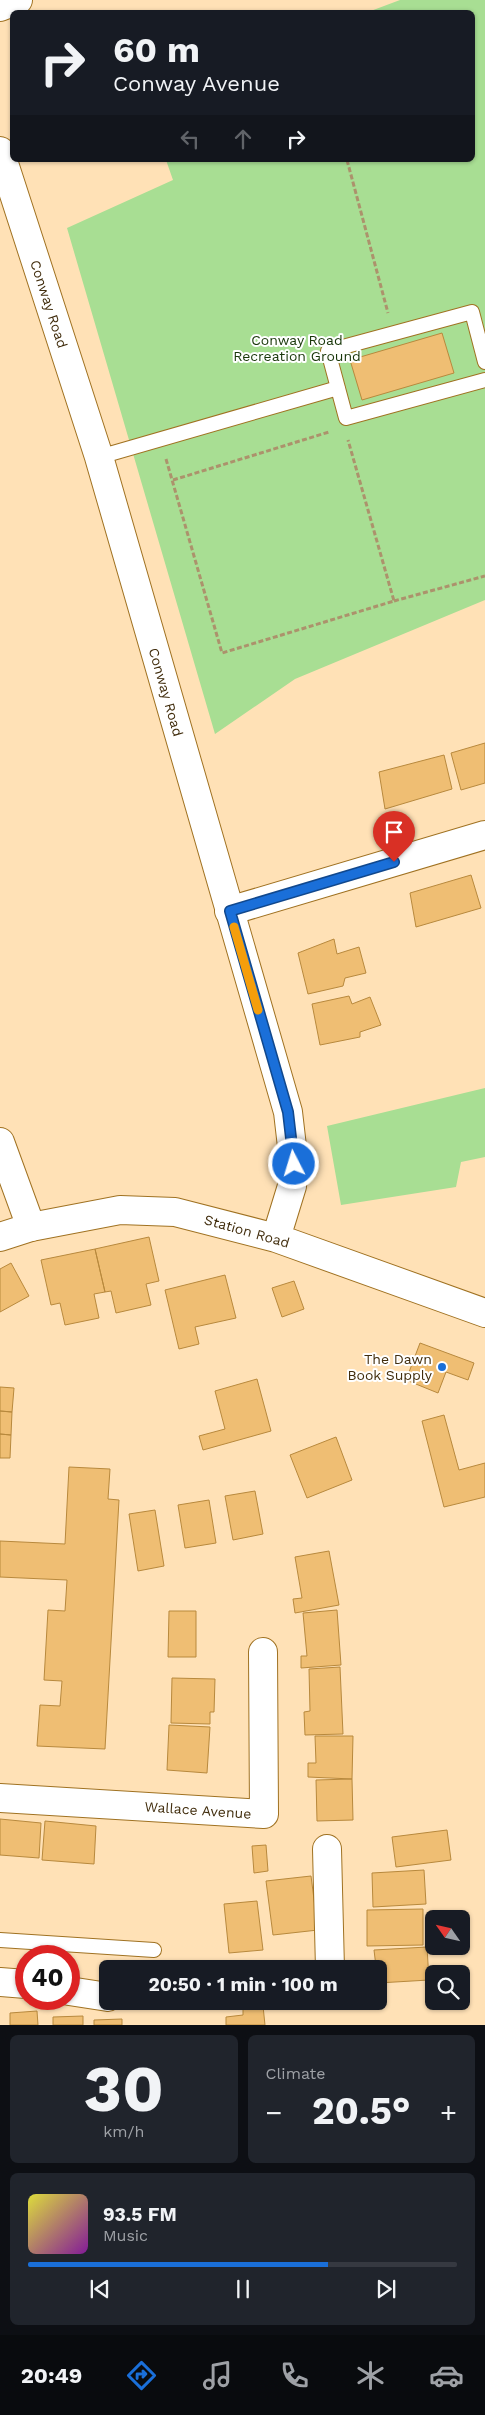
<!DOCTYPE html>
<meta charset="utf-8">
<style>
body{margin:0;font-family:"Work Sans",sans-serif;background:#20242c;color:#f1f3f6;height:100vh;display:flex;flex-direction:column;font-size:19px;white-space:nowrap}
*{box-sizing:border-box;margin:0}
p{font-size:16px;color:#9ea1a6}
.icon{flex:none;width:28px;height:28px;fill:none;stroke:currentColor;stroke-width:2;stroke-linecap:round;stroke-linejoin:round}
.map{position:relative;height:2025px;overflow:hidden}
.side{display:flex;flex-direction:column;gap:10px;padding:10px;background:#0d0f14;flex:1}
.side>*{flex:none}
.banner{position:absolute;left:10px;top:10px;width:465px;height:152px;border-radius:8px;box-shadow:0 1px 4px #0004;background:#171b24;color:#f1f3f6;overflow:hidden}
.needle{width:32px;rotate:304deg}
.fabs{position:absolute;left:425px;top:1910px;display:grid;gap:10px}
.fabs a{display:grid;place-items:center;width:45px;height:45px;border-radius:8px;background:#171b24;box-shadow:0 1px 4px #0004;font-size:25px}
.speed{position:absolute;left:15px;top:1945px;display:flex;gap:10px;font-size:25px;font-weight:700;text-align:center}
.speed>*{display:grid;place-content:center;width:65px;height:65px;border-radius:50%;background:#171b24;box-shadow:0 1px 4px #0004;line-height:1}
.speed .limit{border:8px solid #d22;background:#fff;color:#111}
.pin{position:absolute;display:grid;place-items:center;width:42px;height:42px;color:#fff;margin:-51px -21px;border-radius:50% 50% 50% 0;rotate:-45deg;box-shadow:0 0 5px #0007}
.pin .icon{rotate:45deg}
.me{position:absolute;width:55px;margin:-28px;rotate:355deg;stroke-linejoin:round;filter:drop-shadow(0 0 4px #0008)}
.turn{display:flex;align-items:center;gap:18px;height:105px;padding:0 20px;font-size:22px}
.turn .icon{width:65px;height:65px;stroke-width:2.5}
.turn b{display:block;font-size:35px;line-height:42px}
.lanes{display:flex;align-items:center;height:48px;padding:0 20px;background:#0003;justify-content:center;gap:25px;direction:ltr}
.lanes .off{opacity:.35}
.big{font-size:38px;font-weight:700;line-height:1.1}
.side .widget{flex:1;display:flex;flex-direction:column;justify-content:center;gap:8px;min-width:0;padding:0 18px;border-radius:8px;background:#20242c}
.side .dial{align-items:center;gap:0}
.dial b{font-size:65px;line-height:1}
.song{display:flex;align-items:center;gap:15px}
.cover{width:60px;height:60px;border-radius:8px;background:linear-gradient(135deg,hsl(60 70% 55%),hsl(290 70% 35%))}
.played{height:5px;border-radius:2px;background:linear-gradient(90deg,#1a6fd9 70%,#363941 70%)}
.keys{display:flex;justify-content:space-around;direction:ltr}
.heat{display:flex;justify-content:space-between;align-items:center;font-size:28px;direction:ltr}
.side .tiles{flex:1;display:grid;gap:10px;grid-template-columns:1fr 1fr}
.widget:last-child{grid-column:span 2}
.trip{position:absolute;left:99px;top:1960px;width:288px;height:50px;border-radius:8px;background:#171b24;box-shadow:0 1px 4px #0004;font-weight:700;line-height:50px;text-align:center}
.menu{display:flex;height:80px;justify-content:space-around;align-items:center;background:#090b0e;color:#9ea1a6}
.menu .icon{width:35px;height:35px}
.menu .current{color:#1a6fd9}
.menu b{font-size:22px;color:#f1f3f6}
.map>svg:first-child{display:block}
</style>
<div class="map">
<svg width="485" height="2025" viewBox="0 0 485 2025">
<rect width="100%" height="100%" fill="#ffe1b6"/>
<path fill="#a8de93" d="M400 0H485V600L295 679 215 734 67 228 173 180 166 160H472V12H368Z
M485 1088V1157L461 1162 456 1187 341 1205 327 1126Z"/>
<path fill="#efbe73" stroke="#b8893d" d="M442 333 454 373 362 400 350 360Z
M485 743V783L461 790 451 753Z
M444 755 452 789 385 809 379 772Z
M471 875 481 908 416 927 410 893Z
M334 939 337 954 359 947 366 973 345 978 343 986 308 994 298 953Z
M349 996 352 1004 370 997 381 1025 360 1032V1037L320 1045 312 1004Z
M149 1237 159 1281 146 1284 151 1305 116 1313 111 1291 105 1292 95 1249Z
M95 1249 105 1292 94 1294 99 1318 65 1325 60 1303 51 1305 41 1260Z
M11 1263 29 1296 0 1312V1269Z
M225 1275 236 1318 195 1327 199 1344 179 1349 165 1290Z
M294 1281 304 1309 282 1317 272 1288Z
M420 1343 474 1363 468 1380 446 1372 438 1393 406 1380Z
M257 1379 271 1431 203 1450 199 1436 225 1429 215 1391Z
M0 1387 14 1388 12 1412 0 1411Z
M0 1411 12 1412 11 1435 0 1434Z
M444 1415 459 1470 485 1463V1497L444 1507 422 1421Z
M0 1434 11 1435 10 1458H0Z
M336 1437 352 1480 307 1498 290 1455Z
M69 1467 110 1469 108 1499 119 1500 105 1749 37 1746 40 1705 60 1706 62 1681 44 1680 48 1610 65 1611 67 1580 0 1577V1541L65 1544Z
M255 1491 263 1534 233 1540 225 1496Z
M209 1500 216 1543 185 1548 178 1505Z
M155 1510 164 1566 138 1571 129 1514Z
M329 1551 339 1605 295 1613 293 1599 302 1598 295 1557Z
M337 1610 341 1665 301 1668V1656H307L303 1613Z
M169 1611H196V1657H168Z
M340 1667 343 1734 305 1735 304 1712 310 1711 309 1669Z
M172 1678 215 1679 214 1712H210V1724L171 1723Z
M169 1725 210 1727 207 1773 167 1770Z
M315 1736H353L352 1779 308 1777V1763H316Z
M352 1779 353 1820 317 1821 316 1780Z
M0 1819 41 1823 39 1858 0 1855Z
M45 1821 96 1826 94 1864 42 1860Z
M447 1830 451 1860 396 1867 392 1837Z
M266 1845 268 1871 254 1873 252 1846Z
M424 1870 426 1904 373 1907 372 1873Z
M311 1876 318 1930 273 1935 266 1881Z
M257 1901 263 1950 229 1953 224 1904Z
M423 1909V1945L367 1946V1910Z
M427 1947 429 1980 378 1983 374 1950Z
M263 2006 265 2025H226V2017L243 2015V2008Z
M37 2011 38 2025H10V2013Z
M83 2016V2025H53V2017Z
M122 2019V2025H94V2020Z"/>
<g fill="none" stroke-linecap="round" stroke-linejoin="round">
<g stroke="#a07222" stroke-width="16">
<path id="service" d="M485 362 472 312 328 351 346 418 485 380
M99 457 338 388
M0 1940 154 1950"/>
</g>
<g stroke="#a07222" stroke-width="30">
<path id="minor" d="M0 7 18 0
M229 911 485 835
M0 1142 31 1227
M0 1798 264 1814 263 1652
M327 1849 330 1969
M0 1982 26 1984
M69 1991 108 1997"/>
</g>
<g stroke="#a07222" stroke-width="30">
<path id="tertiary" d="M0 151 99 457 288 1112 294 1164 292 1186 276 1238
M0 1237 31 1227 120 1210 175 1212 276 1238 485 1313"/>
</g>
<path stroke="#ac926c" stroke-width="3" stroke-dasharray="5 2.5" stroke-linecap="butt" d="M347 160 388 313
M166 459 222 653 394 601 348 440
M173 480 329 432
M394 601 485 576"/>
<use href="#service" stroke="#fff" stroke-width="14"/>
<use href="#minor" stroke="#fff" stroke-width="28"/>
<use href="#tertiary" stroke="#fff" stroke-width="28"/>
</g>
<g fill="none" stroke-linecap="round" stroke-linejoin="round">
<g stroke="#11488d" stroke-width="12">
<path id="route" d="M294 1164 288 1112 230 911 394 862"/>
</g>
<use href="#route" stroke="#1a6fd9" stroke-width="9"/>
<path stroke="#f59e0b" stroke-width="9" d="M234 927 258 1010"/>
</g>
<circle fill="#1a6fd9" stroke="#fff" stroke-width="2" cx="442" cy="1367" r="5"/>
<g text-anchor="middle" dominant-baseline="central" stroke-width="4" stroke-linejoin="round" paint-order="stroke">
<g font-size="14" fill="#412d0d" stroke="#fff">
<text transform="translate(49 304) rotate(72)">Conway Road</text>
<text transform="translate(166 692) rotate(74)">Conway Road</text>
<text transform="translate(247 1231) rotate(16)">Station Road</text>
<text transform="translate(198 1810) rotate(4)">Wallace Avenue</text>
</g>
<g font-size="14" fill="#183609" stroke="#fff">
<text x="297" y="340">Conway Road<tspan x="297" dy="16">Recreation Ground</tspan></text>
</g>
<g font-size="14" fill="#412d0d" stroke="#fff" text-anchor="end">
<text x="432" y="1359">The Dawn<tspan x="432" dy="16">Book Supply</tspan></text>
</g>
</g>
</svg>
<div class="fabs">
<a><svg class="needle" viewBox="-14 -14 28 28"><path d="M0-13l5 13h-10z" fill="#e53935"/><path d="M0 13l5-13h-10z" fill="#9ea1a6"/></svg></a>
<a><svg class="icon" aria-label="search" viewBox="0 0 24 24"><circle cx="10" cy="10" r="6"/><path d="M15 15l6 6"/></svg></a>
</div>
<div class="speed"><div class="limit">40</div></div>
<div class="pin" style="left:394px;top:862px;background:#d93025"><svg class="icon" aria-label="arrive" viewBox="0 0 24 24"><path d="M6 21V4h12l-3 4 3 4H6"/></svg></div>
<svg class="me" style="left:294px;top:1164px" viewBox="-20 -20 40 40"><circle r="17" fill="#1a6fd9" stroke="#fff" stroke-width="3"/><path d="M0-11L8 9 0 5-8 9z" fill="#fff"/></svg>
<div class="trip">20:50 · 1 min · 100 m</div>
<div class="banner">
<div class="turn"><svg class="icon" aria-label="right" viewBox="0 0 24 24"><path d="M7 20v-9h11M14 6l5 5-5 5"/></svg><div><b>60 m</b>Conway Avenue</div></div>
<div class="lanes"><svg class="icon off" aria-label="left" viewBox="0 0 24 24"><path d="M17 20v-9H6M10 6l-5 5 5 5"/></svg><svg class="icon off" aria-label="ahead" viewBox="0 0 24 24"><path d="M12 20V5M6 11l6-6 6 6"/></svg><svg class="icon" aria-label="right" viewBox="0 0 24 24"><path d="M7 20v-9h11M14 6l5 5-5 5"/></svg></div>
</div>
</div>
<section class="side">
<div class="tiles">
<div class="widget dial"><b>30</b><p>km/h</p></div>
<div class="widget"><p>Climate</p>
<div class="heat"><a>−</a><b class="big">20.5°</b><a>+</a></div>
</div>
<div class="widget">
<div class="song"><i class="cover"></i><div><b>93.5 FM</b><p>Music</p></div></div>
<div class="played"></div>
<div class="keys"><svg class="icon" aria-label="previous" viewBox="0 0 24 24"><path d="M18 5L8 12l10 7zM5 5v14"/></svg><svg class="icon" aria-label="pause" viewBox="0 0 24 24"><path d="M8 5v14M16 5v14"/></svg><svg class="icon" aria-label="next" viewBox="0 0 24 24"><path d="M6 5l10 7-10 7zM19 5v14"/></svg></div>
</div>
</div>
</section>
<nav class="menu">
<b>20:49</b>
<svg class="icon current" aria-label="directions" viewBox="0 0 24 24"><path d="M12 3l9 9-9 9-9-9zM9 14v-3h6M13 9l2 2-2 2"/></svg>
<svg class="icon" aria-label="music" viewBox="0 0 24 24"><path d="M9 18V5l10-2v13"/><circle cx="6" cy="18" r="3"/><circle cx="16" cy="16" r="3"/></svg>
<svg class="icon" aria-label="phone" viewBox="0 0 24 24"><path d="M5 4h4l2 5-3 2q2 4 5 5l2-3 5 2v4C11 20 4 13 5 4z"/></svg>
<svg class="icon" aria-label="climate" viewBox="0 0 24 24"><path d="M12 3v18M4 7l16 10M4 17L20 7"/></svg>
<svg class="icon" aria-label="car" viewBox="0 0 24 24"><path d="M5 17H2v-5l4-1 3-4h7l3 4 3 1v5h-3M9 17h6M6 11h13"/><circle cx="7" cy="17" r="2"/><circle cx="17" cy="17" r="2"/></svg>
</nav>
